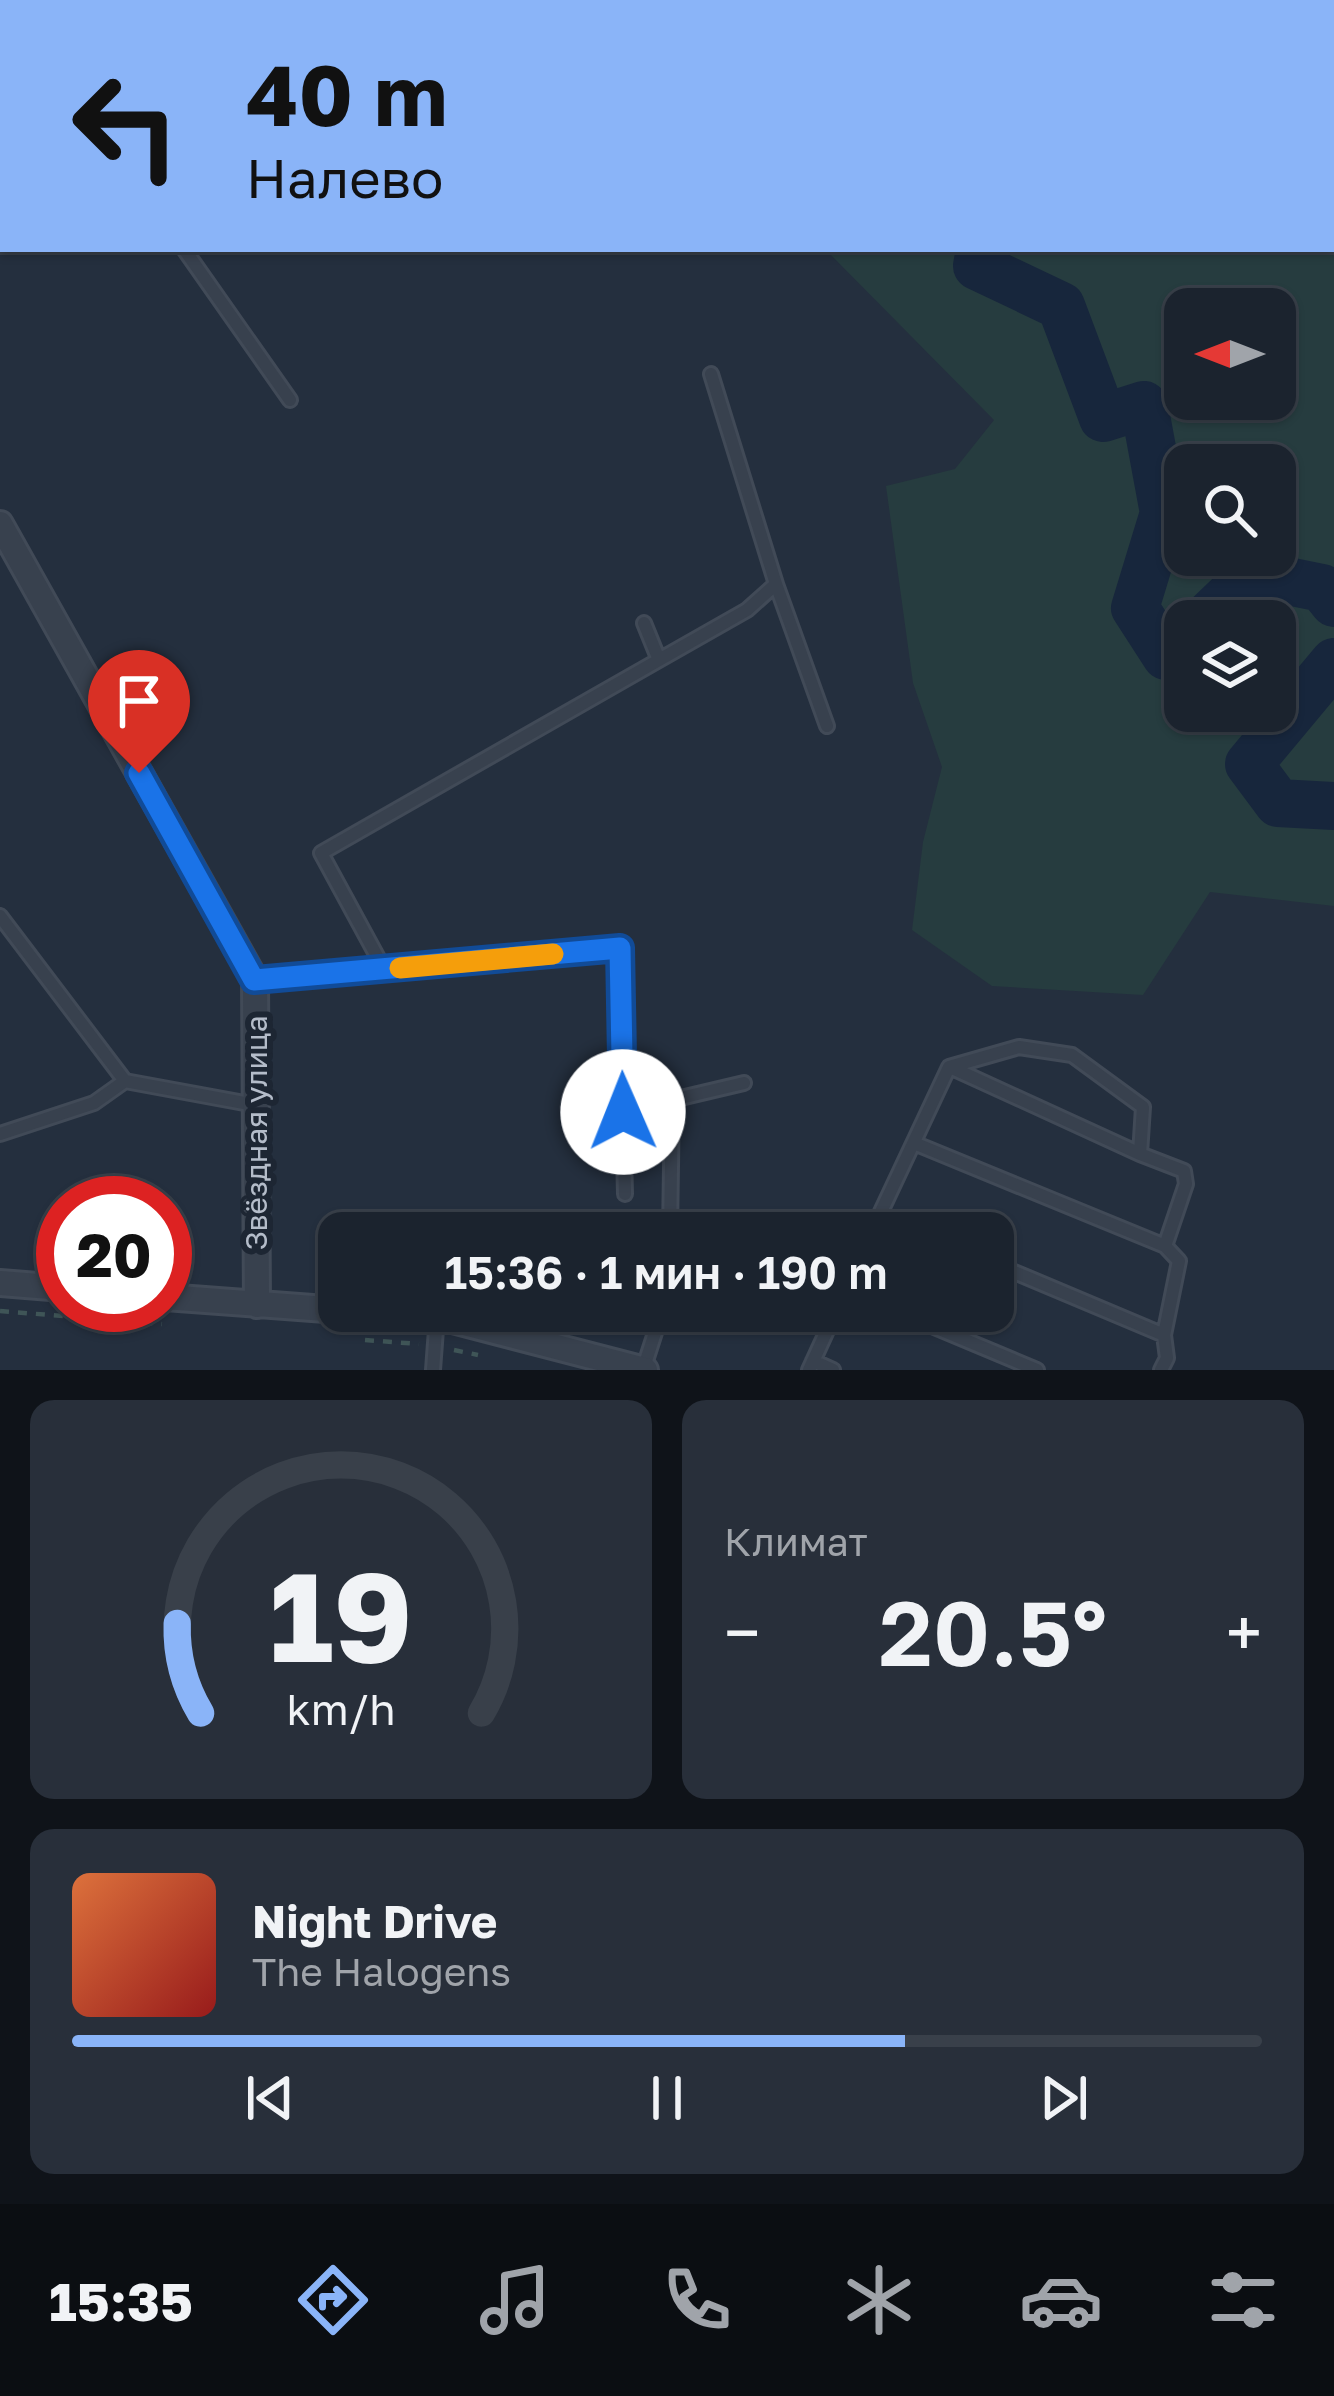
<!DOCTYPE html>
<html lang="ru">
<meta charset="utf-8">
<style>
body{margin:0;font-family:"Golos Text",sans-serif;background:#282f3a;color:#f1f3f6;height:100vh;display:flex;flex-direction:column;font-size:45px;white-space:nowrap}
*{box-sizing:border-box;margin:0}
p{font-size:39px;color:#a0a4aa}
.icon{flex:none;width:66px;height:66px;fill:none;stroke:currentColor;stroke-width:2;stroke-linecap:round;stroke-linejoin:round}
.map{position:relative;height:1370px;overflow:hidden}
.side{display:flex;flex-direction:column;gap:30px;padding:30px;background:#0f1319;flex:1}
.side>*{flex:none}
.banner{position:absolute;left:0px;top:0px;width:1335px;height:252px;box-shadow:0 3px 9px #0004,0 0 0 3px #39404a;background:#8ab4f8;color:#111;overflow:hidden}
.needle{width:78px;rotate:270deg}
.buttons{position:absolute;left:1164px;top:288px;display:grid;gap:24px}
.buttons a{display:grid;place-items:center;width:132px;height:132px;border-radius:24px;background:#1b232e;box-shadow:0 3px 9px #0004,0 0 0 3px #39404a;font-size:60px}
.speed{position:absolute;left:36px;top:1176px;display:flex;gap:24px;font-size:60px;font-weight:700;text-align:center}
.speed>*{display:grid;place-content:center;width:156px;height:156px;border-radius:50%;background:#1b232e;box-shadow:0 3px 9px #0004,0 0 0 3px #39404a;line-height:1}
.speed .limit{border:18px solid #d22;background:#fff;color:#111}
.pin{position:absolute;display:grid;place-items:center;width:102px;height:102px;color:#fff;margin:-123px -51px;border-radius:50% 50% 50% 0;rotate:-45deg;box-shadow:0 0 12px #0007}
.pin .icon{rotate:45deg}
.me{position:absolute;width:132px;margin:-66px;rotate:359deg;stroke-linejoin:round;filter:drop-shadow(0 0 9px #0008)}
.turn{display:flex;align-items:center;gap:42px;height:252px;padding:0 48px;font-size:54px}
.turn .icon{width:156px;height:156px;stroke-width:2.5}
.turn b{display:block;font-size:84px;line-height:102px}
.big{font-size:90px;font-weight:600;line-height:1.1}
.side .tile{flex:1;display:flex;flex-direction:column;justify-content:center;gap:18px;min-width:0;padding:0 42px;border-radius:24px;background:#282f3a}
.side .dial{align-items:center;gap:0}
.dial svg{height:312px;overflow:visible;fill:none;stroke:#39404a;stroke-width:7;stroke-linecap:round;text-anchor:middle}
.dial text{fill:#f1f3f6;stroke:none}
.song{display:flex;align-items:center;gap:36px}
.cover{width:144px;height:144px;border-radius:18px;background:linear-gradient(135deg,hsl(20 70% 55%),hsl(0 70% 35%))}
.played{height:12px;border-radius:6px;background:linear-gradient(90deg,#8ab4f8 70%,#39404a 70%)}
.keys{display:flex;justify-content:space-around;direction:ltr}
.heat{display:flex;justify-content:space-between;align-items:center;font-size:66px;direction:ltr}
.side .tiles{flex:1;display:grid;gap:30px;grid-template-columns:1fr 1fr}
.tile:last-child{grid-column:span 2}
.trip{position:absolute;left:318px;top:1212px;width:696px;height:120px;border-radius:24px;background:#1b232e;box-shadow:0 3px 9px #0004,0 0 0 3px #39404a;font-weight:600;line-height:120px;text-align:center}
.menu{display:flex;height:192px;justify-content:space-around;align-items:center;background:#0b0e12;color:#a0a4aa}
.menu .icon{width:84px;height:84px}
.menu .on{color:#8ab4f8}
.menu b{font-size:54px;color:#f1f3f6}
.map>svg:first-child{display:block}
</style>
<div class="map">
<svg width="1334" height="1370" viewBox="0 0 1334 1370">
<rect width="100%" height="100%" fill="#242f3e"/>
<path fill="#263c3f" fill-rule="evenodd" d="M904 0H1334V906L1210 892 1143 995 992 986 912 930 923 842 942 767 913 683 886 486 955 469 994 420 825 249H1332V3H902ZM1185 309H1275V399H1185ZM1275 465V555H1185V465ZM1275 621V711H1185V621Z"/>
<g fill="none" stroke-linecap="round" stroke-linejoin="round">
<path stroke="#17263c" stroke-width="48" d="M904 0 905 3
M980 249 977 266 1061 306 1103 418 1144 405 1164 513 1135 608 1166 656 1185 638
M1203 621 1252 574 1322 588 1334 603
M1334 662 1249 764 1278 803 1334 806"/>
<g stroke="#414a57" stroke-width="18">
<path id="service" d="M184 249 290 400
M776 584 827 726
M659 660 747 610 776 584 711 374
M0 916 125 1081 255 1105
M384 969 321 853 659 660 644 623
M256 980 619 948 625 1194
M950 1067 1140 1154
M0 1134 94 1103 125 1081
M914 1143 1165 1246
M880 1215 922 1233
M670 1233 672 1100 744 1083
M871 1233 949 1067 1019 1047 1072 1055 1143 1107 1140 1154 1184 1171 1186 1184 1165 1246 1179 1261 1164 1335 1167 1358 1161 1370
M993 1263 1164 1335
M896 1311 1037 1370
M813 1361 833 1370
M433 1370 437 1316
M643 1370 662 1311
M809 1370 836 1311"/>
</g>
<g stroke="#414a57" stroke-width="30">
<path id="minor" d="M63 0 65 3
M0 222 3 220
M0 524 255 980 257 1305
M0 1283 63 1288
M165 1297 339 1310
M354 1311 437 1316 645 1370"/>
</g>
<path stroke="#3f5557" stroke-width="4.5" stroke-dasharray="9 9" stroke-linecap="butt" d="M0 1311 162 1324
M365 1340 419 1344
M454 1350 478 1355"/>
<use href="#service" stroke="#38414e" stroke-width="12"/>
<use href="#minor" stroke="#38414e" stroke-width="24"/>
</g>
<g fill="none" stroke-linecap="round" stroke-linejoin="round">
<g stroke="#114b97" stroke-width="30">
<path id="route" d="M139 773 254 980 620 948 623 1112"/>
</g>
<use href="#route" stroke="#1a73e8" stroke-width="21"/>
<path stroke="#f59e0b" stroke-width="21" d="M400 968 553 954"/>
</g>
<g text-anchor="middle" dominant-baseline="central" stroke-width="12" stroke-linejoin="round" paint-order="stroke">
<g font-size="30" fill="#b4bcc9" stroke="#1d2633">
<text transform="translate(256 1133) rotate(-90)">Звёздная улица</text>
</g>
</g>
</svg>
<div class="buttons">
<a><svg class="needle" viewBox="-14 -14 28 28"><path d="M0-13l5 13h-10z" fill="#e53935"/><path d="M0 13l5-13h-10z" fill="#a0a4aa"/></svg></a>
<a><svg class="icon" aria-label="search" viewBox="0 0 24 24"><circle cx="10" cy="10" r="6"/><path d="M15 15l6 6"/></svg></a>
<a><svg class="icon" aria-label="layers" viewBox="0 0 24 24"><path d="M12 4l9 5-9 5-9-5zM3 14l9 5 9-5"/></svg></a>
</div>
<div class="speed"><div class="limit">20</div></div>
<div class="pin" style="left:139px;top:773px;background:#d93025"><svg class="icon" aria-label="arrive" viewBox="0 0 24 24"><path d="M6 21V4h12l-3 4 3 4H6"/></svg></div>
<svg class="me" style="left:623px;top:1112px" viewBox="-20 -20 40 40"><circle r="19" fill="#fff"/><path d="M0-13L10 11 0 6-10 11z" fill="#1a73e8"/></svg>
<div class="trip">15:36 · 1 мин · 190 m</div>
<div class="banner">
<div class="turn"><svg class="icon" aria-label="left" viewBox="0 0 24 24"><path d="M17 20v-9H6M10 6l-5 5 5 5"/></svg><div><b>40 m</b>Налево</div></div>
</div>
</div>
<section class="side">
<div class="tiles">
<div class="tile dial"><svg viewBox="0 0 100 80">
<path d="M14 69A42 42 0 1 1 86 69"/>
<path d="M14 69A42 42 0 0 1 8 46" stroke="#8ab4f8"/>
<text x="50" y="56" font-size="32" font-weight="700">19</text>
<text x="50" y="72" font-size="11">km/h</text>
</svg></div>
<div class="tile"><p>Климат</p>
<div class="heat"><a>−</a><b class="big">20.5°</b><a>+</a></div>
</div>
<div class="tile">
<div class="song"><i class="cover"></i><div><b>Night Drive</b><p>The Halogens</p></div></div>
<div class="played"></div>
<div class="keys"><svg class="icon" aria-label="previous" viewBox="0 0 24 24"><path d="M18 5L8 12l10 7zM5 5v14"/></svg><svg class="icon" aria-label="pause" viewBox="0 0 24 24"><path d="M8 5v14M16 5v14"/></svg><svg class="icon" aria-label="next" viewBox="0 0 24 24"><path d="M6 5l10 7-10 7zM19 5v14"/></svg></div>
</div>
</div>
</section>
<nav class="menu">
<b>15:35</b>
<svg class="icon on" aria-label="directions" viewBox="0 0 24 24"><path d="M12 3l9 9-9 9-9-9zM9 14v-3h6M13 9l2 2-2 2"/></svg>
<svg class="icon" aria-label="music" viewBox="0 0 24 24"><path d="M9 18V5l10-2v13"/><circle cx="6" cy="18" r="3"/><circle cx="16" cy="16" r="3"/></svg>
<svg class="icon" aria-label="phone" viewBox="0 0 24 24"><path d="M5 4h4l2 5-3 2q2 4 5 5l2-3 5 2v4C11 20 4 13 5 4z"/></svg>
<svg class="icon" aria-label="climate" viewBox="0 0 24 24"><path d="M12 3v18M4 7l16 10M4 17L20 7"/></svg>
<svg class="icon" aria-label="car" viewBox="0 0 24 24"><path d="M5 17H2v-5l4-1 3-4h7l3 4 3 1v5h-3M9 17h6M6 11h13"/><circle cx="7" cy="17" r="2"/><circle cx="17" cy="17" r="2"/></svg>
<svg class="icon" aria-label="filters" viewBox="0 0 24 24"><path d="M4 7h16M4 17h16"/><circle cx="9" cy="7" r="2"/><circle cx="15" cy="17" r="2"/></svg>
</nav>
